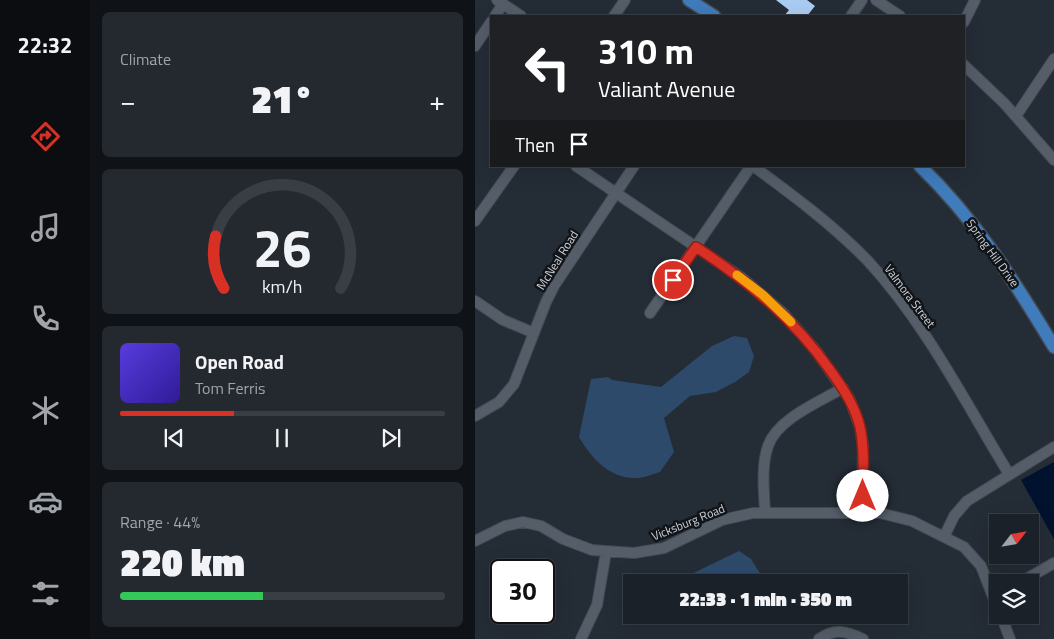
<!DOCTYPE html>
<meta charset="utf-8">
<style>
body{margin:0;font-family:"Titillium Web",sans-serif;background:#242930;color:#f1f3f6;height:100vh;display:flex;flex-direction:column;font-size:19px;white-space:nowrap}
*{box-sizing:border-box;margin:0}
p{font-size:16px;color:#a0a3a8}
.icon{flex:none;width:28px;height:28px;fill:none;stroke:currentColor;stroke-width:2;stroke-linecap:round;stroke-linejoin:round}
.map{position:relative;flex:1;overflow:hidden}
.sheet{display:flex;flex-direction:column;gap:12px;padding:12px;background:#0f1216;width:385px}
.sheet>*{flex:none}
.guide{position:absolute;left:15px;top:15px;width:475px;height:152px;border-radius:0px;box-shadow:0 5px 20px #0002,0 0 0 1px #393e45;background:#202124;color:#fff;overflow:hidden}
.needle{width:32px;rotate:59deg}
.controls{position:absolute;left:514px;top:514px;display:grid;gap:10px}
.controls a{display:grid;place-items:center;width:50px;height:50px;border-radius:0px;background:#1b2128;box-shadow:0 5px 20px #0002,0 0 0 1px #393e45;font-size:25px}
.speed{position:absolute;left:15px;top:559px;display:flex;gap:10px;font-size:25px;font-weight:700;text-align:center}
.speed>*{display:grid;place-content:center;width:65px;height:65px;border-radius:50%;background:#1b2128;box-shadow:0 5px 20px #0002,0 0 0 1px #393e45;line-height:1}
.speed .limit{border:2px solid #111;border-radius:8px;background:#fff;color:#111}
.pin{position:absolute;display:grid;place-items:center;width:42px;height:42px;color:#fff;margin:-21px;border:2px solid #fff;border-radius:50%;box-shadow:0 1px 5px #0007}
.me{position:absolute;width:55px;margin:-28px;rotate:0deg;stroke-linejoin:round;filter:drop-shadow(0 0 4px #0008)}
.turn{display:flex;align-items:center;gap:18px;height:105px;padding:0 25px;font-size:22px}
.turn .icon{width:65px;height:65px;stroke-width:2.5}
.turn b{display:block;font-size:35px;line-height:42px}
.then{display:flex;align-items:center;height:48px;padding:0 25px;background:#0003;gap:10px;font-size:19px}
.big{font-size:38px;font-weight:800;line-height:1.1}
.sheet .tile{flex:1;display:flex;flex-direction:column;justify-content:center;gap:8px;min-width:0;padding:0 18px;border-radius:8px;background:#242930}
.sheet .dial{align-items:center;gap:0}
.dial svg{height:130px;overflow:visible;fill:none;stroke:#393e45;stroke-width:7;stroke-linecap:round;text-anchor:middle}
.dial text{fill:#f1f3f6;stroke:none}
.song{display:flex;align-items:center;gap:15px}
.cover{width:60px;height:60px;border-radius:8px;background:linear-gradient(135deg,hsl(250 70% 55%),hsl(250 70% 35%))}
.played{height:5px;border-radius:2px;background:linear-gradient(90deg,#d93025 35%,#393e45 35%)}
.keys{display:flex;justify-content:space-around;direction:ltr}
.heat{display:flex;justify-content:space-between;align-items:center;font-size:28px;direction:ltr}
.charge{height:8px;border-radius:4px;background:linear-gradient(90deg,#34c759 44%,#393e45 0)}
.trip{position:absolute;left:148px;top:574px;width:285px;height:50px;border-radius:0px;background:#1b2128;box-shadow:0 5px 20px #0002,0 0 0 1px #393e45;font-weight:800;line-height:50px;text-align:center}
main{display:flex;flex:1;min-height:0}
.tab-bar{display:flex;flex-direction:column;width:90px;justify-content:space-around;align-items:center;background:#0b0d10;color:#a0a3a8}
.tab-bar .icon{width:35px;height:35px}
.tab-bar .on{color:#d93025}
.tab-bar b{font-size:22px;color:#f1f3f6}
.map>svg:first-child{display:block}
</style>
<main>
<nav class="tab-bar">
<b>22:32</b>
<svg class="icon on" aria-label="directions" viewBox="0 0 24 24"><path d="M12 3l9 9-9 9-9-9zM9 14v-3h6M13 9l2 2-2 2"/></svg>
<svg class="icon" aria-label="music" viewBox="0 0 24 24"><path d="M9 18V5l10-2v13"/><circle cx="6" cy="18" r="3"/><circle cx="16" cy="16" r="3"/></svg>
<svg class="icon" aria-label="phone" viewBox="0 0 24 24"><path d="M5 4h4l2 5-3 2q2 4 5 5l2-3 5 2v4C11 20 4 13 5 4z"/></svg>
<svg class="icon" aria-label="climate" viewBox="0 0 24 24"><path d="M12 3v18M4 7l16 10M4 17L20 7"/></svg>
<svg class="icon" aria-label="car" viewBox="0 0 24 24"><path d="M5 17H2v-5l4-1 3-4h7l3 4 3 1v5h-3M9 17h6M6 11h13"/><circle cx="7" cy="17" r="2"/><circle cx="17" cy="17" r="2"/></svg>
<svg class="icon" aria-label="filters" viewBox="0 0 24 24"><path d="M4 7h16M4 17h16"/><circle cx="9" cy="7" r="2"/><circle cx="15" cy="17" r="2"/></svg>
</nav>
<section class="sheet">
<div class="tile"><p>Climate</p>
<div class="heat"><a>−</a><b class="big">21°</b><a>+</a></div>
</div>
<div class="tile dial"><svg viewBox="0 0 100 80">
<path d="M14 69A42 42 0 1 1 86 69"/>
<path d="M14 69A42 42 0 0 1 9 37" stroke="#d93025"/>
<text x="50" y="56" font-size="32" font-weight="700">26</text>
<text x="50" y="72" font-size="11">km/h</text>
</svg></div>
<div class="tile">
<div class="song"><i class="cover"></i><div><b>Open Road</b><p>Tom Ferris</p></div></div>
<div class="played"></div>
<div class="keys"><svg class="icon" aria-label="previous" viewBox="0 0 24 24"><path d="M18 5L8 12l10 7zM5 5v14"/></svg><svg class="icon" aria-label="pause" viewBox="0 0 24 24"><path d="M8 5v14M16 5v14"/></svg><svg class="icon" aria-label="next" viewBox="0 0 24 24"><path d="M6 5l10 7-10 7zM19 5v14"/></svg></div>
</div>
<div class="tile"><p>Range · 44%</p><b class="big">220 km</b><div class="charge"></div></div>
</section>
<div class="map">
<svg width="579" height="639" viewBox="0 0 579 639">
<rect width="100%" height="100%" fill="#242c36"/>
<path fill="#2e4a6b" d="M259 336 272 338 279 356 274 372 260 382 241 392 215 396 189 418 199 452 185 472C178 474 169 478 162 478 135 479 117 459 104 437L116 379 133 377 137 380 186 387 237 346Z
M264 551 276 559 286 575 283 582H206V579Z"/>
<path fill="#00122e" d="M579 462V539L546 480Z"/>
<path fill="#abccf2" d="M301 0H332L340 6 332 16H309L314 10Z"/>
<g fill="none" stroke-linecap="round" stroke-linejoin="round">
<g stroke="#434952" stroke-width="12">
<path id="minor" d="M22 0 46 16
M401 0 425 16
M20 16 28 4
M139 16 150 0
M376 16 387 0
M489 22 500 0
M0 46 16 22
M489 65 529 103 579 160
M541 116 579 59
M101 166 267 278 308 313 342 352 375 400 385 427 388 447 387 512
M278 166C319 196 358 225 393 261 451 324 490 402 534 474
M0 221 39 166
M0 301 28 320 59 333
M175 313 276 166
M0 416 24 402 39 384 71 302 79 286 159 166
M290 512C289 492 286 466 293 446 302 419 344 402 368 388
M469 537 479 516 492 501 579 447
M0 541 30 526 48 522 66 526 88 539 117 550 159 553 189 548 247 520 278 513H405L437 521 489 547 506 566 522 607
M546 582 579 563
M526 615 535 639
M106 639 122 605 131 552
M344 639C360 628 372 631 388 639"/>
</g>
<g stroke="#434952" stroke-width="15">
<path id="major" d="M214 0 239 16
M445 166C500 219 540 282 579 347"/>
</g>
<use href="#minor" stroke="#545d68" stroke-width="10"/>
<use href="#major" stroke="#407bbb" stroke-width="12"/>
</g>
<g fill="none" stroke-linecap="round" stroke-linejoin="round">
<g stroke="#8d1f18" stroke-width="12">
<path id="route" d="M198 280 221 247C274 282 319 319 355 370 368 388 380 406 385 427 390 450 388 473 388 496"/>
</g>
<use href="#route" stroke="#d93025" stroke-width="9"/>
<path stroke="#f59e0b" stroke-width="9" d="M262 275 288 295 316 322"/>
</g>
<g text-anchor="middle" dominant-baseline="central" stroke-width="5" stroke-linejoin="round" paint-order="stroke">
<g font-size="12" fill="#ced3d9" stroke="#111418">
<text transform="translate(518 253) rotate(54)">Spring Hill Drive</text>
<text transform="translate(82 260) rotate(-58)">McNeal Road</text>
<text transform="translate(435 296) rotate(53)">Valmora Street</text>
<text transform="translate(213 522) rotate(-22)">Vicksburg Road</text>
</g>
</g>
</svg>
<div class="controls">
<a><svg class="needle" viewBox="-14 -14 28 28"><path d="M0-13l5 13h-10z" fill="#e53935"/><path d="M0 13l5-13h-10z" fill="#a0a3a8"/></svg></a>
<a><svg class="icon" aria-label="layers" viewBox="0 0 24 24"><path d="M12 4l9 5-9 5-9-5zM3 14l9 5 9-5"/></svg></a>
</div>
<div class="speed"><div class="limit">30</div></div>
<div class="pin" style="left:198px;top:280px;background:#d93025"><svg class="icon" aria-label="arrive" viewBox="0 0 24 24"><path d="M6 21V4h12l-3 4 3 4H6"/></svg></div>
<svg class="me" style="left:388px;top:496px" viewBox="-20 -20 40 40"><circle r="19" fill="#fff"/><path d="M0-13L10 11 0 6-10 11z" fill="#d93025"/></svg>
<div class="trip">22:33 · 1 min · 350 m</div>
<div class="guide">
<div class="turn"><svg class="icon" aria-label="left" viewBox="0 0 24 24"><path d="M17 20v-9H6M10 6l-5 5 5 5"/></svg><div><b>310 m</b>Valiant Avenue</div></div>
<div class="then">Then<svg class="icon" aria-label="arrive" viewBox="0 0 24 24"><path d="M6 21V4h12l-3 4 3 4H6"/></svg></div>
</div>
</div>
</main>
